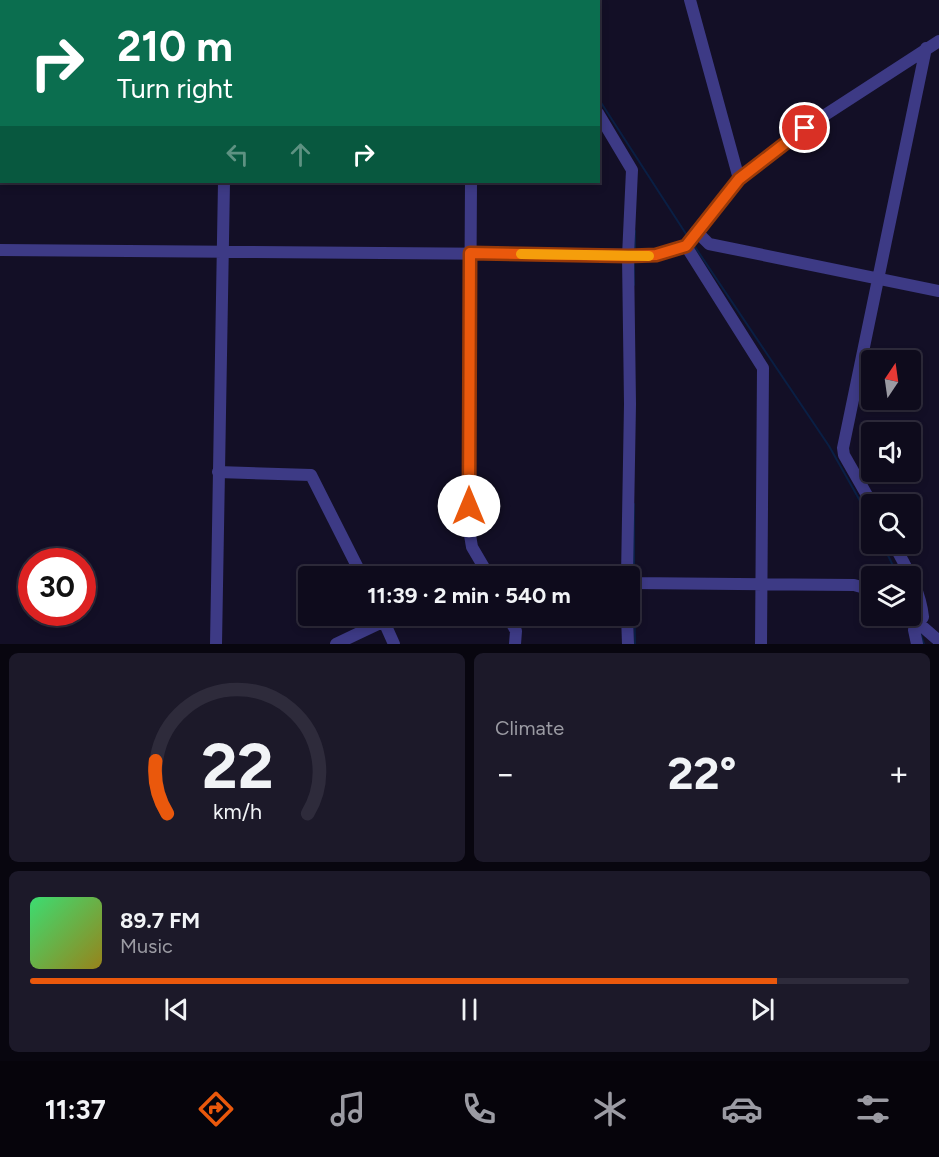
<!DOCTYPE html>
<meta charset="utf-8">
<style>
body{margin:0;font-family:Figtree,sans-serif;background:#1c1929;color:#f1f3f6;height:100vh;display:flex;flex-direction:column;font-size:22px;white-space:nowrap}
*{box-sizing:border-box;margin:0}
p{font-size:20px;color:#9b9ba3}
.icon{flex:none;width:33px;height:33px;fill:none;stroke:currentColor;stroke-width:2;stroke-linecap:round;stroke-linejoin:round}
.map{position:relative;height:644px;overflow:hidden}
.details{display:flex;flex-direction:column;gap:9px;padding:9px;background:#08060f;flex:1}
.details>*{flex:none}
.hud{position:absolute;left:0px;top:0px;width:600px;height:183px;box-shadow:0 3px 9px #0003,0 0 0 2px #2e2b3b;background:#0b6e4f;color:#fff;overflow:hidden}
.needle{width:39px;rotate:13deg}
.controls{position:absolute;left:861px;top:350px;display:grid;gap:12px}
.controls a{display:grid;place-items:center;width:60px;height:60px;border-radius:6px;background:#0e0b1c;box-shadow:0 3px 9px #0003,0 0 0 2px #2e2b3b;font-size:30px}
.speed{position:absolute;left:18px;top:548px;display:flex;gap:12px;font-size:30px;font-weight:700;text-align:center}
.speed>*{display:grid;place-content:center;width:78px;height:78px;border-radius:50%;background:#0e0b1c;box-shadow:0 3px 9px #0003,0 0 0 2px #2e2b3b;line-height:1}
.speed .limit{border:9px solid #d22;background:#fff;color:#111}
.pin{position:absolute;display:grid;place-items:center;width:51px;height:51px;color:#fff;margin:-26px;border:3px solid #fff;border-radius:50%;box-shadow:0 2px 6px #0007}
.me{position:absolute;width:66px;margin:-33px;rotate:0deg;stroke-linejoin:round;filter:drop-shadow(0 0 4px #0008)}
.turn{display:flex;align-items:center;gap:21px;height:126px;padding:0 18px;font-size:27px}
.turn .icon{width:78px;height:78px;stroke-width:2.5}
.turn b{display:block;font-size:42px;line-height:51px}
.lanes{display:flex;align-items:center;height:57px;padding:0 18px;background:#0003;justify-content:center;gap:30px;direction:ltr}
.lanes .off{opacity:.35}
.big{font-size:45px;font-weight:700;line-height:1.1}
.details .tile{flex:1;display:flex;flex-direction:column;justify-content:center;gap:9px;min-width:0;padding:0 21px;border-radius:9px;background:#1c1929}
.details .dial{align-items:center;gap:0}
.dial svg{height:156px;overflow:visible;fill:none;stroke:#2e2b3b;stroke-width:7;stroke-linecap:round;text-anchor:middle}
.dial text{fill:#f1f3f6;stroke:none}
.song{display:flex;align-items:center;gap:18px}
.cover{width:72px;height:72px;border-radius:9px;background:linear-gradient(135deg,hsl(140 70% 55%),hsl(50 70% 35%))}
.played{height:6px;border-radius:3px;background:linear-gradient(90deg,#ea580c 85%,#2e2b3b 85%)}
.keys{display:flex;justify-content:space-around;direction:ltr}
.heat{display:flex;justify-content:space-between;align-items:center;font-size:33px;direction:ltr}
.details .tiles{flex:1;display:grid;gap:9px;grid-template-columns:1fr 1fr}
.tile:last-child{grid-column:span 2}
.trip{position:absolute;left:298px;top:566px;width:342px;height:60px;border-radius:6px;background:#0e0b1c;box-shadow:0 3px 9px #0003,0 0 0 2px #2e2b3b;font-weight:700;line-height:60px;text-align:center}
.dock{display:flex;height:96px;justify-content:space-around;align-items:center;background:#06040b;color:#9b9ba3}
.dock .icon{width:42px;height:42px}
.dock .on{color:#ea580c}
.dock b{font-size:27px;color:#f1f3f6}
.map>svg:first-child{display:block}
</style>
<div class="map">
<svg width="939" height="644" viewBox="0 0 939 644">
<rect width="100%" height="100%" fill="#130f26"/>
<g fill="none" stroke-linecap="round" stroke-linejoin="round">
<path stroke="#0a1f44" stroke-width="2" d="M533 0 534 2
M598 98 688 237
M693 244 829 446 872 522
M635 252V231
M634 285V261
M882 543 898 576
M634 579V504
M634 588 635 644
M910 603 914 613
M921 635 924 644"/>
<path stroke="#3d3a85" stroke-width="12" d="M435 0V2
M509 0V2
M523 0 524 2
M690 0 739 179
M225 2V0
M238 2V0
M598 113 632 170 628 256 630 404 627 576
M471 182 469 529 472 547 489 576
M696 231 709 244 939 291
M686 246 763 368 761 644
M0 250 656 255 686 246 739 179 805 128 939 41
M218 472 311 475 362 576
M872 504 844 455 843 448 926 48
M893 543C906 567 920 589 923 617L914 630 917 644
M630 583 854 585 872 590
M381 615 394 644
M507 615 516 631 515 644
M627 615 628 644
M909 615 939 641
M216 644 224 182
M336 644 397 615"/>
</g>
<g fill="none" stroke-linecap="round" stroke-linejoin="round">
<g stroke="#983908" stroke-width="15">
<path id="route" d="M469 506 470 253 628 256 656 255 686 246 739 179 805 128"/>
</g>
<use href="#route" stroke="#ea580c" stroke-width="10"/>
<path stroke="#f59e0b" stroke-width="10" d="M521 254 649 256"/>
</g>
</svg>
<div class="controls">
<a><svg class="needle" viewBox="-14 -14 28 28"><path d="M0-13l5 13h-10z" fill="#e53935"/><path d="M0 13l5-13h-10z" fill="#9b9ba3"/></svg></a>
<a><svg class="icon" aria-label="sound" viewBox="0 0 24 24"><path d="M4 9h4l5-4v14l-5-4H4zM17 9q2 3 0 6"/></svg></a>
<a><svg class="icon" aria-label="search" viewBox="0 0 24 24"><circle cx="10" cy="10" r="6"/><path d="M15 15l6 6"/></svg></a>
<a><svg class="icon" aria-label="layers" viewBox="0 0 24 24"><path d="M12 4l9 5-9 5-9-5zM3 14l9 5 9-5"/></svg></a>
</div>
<div class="speed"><div class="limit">30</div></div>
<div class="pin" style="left:805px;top:128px;background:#d93025"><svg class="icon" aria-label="arrive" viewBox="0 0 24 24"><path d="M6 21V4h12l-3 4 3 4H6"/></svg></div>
<svg class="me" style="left:469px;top:506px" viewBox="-20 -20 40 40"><circle r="19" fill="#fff"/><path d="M0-13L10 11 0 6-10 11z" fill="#ea580c"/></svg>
<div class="trip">11:39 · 2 min · 540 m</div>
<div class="hud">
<div class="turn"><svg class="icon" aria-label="right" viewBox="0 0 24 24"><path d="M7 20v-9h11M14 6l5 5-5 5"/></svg><div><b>210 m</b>Turn right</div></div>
<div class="lanes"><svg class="icon off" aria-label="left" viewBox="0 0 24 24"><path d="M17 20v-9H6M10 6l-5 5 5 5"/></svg><svg class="icon off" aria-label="ahead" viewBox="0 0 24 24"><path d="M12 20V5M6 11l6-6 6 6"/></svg><svg class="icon" aria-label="right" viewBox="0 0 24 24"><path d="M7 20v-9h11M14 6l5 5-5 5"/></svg></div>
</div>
</div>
<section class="details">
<div class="tiles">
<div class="tile dial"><svg viewBox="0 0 100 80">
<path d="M14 69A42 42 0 1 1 86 69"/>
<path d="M14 69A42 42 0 0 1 8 42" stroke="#ea580c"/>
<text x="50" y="56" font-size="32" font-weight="700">22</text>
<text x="50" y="72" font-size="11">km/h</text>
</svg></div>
<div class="tile"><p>Climate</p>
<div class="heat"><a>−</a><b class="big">22°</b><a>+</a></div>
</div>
<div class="tile">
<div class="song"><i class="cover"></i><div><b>89.7 FM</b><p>Music</p></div></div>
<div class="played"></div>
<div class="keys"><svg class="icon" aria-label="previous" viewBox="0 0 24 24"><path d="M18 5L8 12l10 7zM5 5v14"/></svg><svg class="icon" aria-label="pause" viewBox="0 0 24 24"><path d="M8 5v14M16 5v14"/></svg><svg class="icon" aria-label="next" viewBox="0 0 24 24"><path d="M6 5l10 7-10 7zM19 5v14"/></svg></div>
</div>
</div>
</section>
<nav class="dock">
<b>11:37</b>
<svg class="icon on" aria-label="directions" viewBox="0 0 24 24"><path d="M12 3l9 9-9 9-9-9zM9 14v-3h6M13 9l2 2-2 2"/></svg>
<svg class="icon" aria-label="music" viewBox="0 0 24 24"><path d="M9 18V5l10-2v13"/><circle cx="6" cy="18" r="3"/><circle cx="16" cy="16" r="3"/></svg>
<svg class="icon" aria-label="phone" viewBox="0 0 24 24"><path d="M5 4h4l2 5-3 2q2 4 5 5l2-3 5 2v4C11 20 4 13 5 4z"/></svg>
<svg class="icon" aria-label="climate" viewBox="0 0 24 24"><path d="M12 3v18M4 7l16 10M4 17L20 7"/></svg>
<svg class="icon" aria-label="car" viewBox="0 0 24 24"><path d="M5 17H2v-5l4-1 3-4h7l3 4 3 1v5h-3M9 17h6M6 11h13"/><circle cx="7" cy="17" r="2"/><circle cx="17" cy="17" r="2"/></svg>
<svg class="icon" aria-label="filters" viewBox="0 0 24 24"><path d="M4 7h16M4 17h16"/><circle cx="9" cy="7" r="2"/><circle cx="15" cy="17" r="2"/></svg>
</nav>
